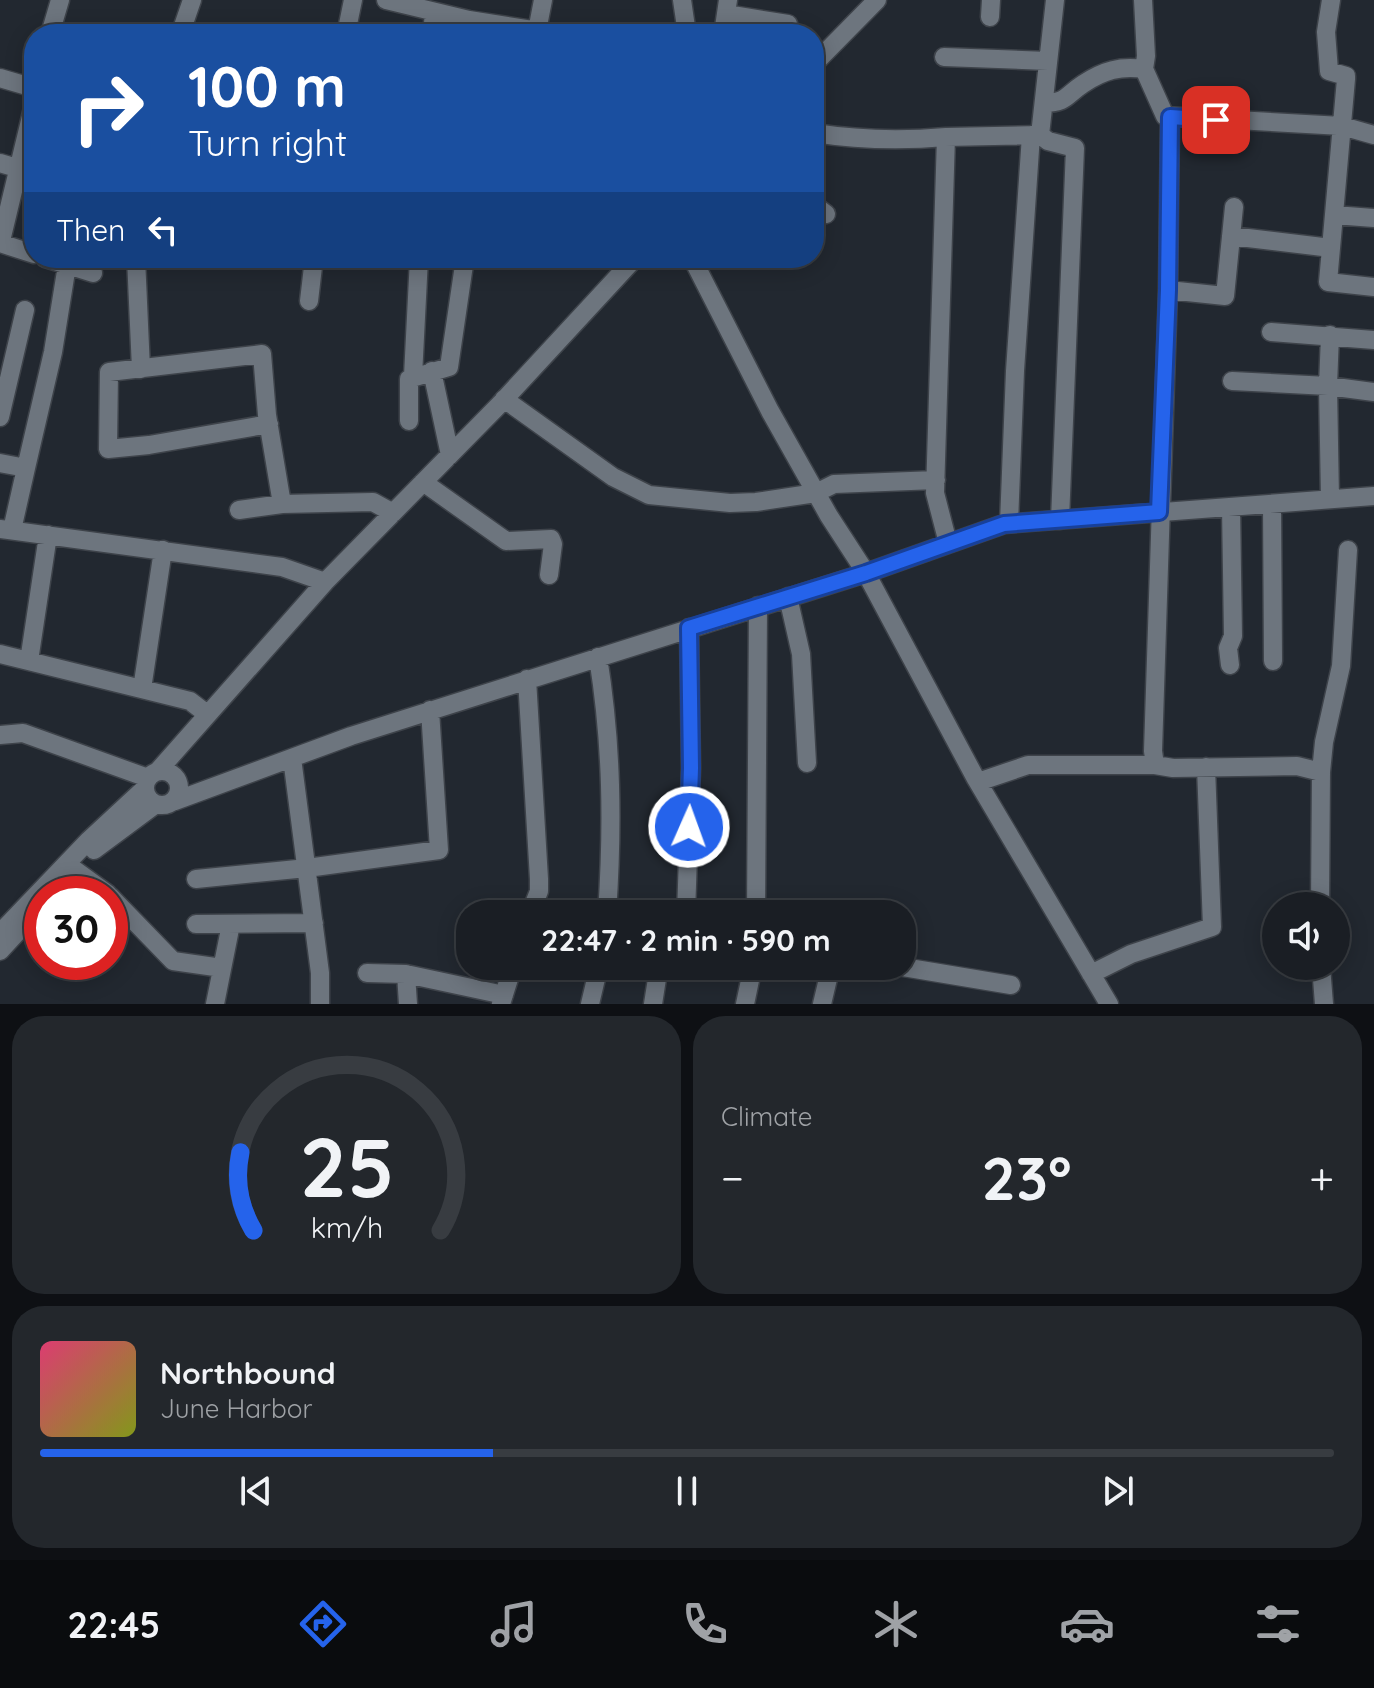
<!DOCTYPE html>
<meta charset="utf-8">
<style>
body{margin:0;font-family:Quicksand,sans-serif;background:#23272c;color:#f1f3f6;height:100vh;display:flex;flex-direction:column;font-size:30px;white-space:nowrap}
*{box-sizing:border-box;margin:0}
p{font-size:26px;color:#9fa2a6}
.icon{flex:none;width:44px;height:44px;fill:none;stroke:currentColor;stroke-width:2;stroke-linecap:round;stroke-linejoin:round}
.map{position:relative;height:1004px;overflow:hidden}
.details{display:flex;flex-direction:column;gap:12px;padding:12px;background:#0e1014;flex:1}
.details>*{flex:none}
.hud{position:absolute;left:24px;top:24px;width:800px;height:244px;border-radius:32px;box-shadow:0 4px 20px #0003,0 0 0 2px #383c41;background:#1a4fa0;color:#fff;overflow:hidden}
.buttons{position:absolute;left:1262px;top:892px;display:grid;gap:16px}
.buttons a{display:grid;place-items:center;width:88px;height:88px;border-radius:50%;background:#1a1e24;box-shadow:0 4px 20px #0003,0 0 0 2px #383c41;font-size:40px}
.speed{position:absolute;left:24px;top:876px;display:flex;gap:16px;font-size:40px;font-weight:700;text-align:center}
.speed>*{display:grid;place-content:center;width:104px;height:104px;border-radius:50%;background:#1a1e24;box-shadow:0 4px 20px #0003,0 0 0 2px #383c41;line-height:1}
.speed .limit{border:12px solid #d22;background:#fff;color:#111}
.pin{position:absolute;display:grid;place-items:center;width:68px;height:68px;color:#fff;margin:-34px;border-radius:16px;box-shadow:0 4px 12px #0006}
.me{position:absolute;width:88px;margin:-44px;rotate:2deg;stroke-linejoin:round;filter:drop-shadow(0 0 6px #0008)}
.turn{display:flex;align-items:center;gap:28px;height:168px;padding:0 32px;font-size:36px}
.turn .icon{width:104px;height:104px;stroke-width:2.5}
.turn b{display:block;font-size:56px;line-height:68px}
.then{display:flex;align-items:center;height:76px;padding:0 32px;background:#0003;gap:16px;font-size:30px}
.big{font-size:60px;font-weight:800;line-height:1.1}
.details .card{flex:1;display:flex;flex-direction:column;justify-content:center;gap:12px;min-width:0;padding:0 28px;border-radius:32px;background:#23272c}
.details .dial{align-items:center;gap:0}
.dial svg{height:208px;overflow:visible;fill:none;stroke:#383c41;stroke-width:7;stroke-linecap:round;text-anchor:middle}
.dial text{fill:#f1f3f6;stroke:none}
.song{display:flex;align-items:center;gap:24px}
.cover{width:96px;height:96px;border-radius:12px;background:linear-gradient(135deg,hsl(340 70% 55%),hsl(70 70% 35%))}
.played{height:8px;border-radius:4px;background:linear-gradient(90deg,#2563eb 35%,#383c41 35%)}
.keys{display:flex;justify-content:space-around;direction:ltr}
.heat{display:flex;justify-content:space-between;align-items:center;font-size:44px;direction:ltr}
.details .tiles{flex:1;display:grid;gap:12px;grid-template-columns:1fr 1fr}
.card:last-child{grid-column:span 2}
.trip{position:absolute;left:456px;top:900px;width:460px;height:80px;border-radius:32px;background:#1a1e24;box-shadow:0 4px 20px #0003,0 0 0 2px #383c41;font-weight:800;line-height:80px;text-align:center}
.tab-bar{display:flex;height:128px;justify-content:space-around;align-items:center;background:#0a0c0e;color:#9fa2a6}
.tab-bar .icon{width:56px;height:56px}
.tab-bar .selected{color:#2563eb}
.tab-bar b{font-size:36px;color:#f1f3f6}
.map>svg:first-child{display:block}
</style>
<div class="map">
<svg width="1374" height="1004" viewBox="0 0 1374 1004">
<rect width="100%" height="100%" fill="#222830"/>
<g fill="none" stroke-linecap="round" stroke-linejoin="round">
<g stroke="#3e434a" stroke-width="21">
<path id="minor" d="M386 0 469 20 558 34
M682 0 687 34
M1143 0 1146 56 1144 69 1165 116 1342 126 1374 135
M1331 0 1326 32 1329 71 1346 76V79L1328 282 1374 287
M726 14 788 24
M990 17 991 0
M537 31 543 0
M50 34 60 0
M184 34 181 32 192 0
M346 34 353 0
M432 34 434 12
M723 34 728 0
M944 57 1048 61
M814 64 877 0
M0 78 34 88
M1044 103C1067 103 1066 95 1083 84 1104 70 1120 66 1144 69
M34 104 1 241 3 244 34 254
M1170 117 1168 290 1153 751 1155 765 1173 768 1297 766 1321 772 1320 906
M814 133C859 140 901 141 946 137
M1040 135 1048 141 1075 148 1060 520
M0 163 34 173
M814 205 826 214
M1334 215 1374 218
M1231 236 1331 248
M45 258 93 273
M136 258 141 369
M692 258 770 411 829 516 866 573 976 779 1109 1004
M1168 290 1225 296 1234 207
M309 301 314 258
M1271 332 1374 340
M1330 335 1328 386 1330 499
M432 371 450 455
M413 376 419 258
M1232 381 1328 386 1374 392
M504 399 613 477 649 495 730 503 756 502 816 493 834 484 936 480
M0 417 25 310
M409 421V379L449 367 465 258
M269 424 149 445 108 449 109 372 262 354 267 415 282 504
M0 463 26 468 12 530
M26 468 53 352 67 265
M423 482 506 541 551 539 553 544 549 575
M1272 504 1273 661
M239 510 282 504 373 502 393 513
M1009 523 1015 371 1031 135
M0 529 282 567 325 582
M948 543 935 493 946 137 1040 135 1055 0
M788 597 801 654 807 763
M0 654 190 701 207 714
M598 657C612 745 613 825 607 914
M29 661 48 535
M1230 665 1228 648 1233 636 1231 507
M527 679 539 879V891L530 914
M142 689 163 550
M0 735 23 733 148 778
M292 758 320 973V1004
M145 788a17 17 0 1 1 34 0a17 17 0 1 1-34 0Z
M157 772 325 582 500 404 635 258
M1321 772 1324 742 1341 666 1348 550
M978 782 1028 765H1155
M175 801 351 736 866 573 1004 524 1374 496
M94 850 156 804
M75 870 108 894
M196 879 307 868 439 850 430 710
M110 896 173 961 222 968
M686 914 691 768 689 628
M756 914 758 606
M196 924 314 923
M0 933 89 840 145 788
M0 951 24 925
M897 966 1011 985
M1321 966 1324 1004
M367 973 406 974 504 995
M406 974 408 1004
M1091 974 1131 954 1212 927 1206 767
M215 1004 231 924
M501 1004 513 966
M590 1004 599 966
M653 1004 659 966
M745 1004 753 966
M822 1004 831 966"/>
</g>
<use href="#minor" stroke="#6d757e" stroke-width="18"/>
</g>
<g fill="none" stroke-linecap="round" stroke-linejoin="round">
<g stroke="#184099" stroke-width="20">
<path id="route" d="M689 827 691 768 689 628 866 573 1004 524 1159 512 1168 290 1170 117 1216 120"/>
</g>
<use href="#route" stroke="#2563eb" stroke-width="14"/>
</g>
</svg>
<div class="buttons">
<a><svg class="icon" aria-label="sound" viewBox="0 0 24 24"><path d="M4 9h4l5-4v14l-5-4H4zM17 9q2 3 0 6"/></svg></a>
</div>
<div class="speed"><div class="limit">30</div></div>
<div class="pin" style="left:1216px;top:120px;background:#d93025"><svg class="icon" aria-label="arrive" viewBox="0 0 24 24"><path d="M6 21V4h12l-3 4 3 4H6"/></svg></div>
<svg class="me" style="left:689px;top:827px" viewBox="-20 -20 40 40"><circle r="17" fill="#2563eb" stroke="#fff" stroke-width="3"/><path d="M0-11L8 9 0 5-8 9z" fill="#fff"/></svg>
<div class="trip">22:47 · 2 min · 590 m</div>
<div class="hud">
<div class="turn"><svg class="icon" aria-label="right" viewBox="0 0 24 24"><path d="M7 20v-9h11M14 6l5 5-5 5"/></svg><div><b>100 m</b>Turn right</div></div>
<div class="then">Then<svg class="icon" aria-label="left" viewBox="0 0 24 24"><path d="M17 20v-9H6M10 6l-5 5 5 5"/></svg></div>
</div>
</div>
<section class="details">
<div class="tiles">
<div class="card dial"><svg viewBox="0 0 100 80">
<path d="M14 69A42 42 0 1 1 86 69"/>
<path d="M14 69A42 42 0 0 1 9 39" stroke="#2563eb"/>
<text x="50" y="56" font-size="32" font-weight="700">25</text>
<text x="50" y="72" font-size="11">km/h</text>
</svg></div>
<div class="card"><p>Climate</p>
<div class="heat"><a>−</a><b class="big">23°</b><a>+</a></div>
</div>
<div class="card">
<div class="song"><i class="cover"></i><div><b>Northbound</b><p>June Harbor</p></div></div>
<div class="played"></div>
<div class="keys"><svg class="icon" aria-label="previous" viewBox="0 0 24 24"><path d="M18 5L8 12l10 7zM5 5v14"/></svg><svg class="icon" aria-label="pause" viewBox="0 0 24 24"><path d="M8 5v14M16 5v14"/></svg><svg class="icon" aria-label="next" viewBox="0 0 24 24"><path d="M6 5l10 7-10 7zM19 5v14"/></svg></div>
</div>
</div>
</section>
<nav class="tab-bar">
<b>22:45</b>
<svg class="icon selected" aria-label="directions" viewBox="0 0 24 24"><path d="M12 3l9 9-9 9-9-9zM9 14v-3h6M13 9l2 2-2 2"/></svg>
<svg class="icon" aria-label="music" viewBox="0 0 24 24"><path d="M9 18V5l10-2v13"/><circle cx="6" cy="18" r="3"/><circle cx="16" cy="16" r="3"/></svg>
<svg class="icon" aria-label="phone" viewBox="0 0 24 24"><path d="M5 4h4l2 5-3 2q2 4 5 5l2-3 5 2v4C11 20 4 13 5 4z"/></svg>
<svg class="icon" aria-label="climate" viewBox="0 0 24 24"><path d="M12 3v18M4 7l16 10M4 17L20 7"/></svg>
<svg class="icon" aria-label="car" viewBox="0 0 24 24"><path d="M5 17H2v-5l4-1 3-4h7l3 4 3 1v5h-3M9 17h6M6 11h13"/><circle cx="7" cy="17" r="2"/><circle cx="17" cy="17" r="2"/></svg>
<svg class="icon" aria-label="filters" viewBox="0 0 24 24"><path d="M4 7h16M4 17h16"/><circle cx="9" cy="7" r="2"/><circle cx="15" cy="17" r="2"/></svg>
</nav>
